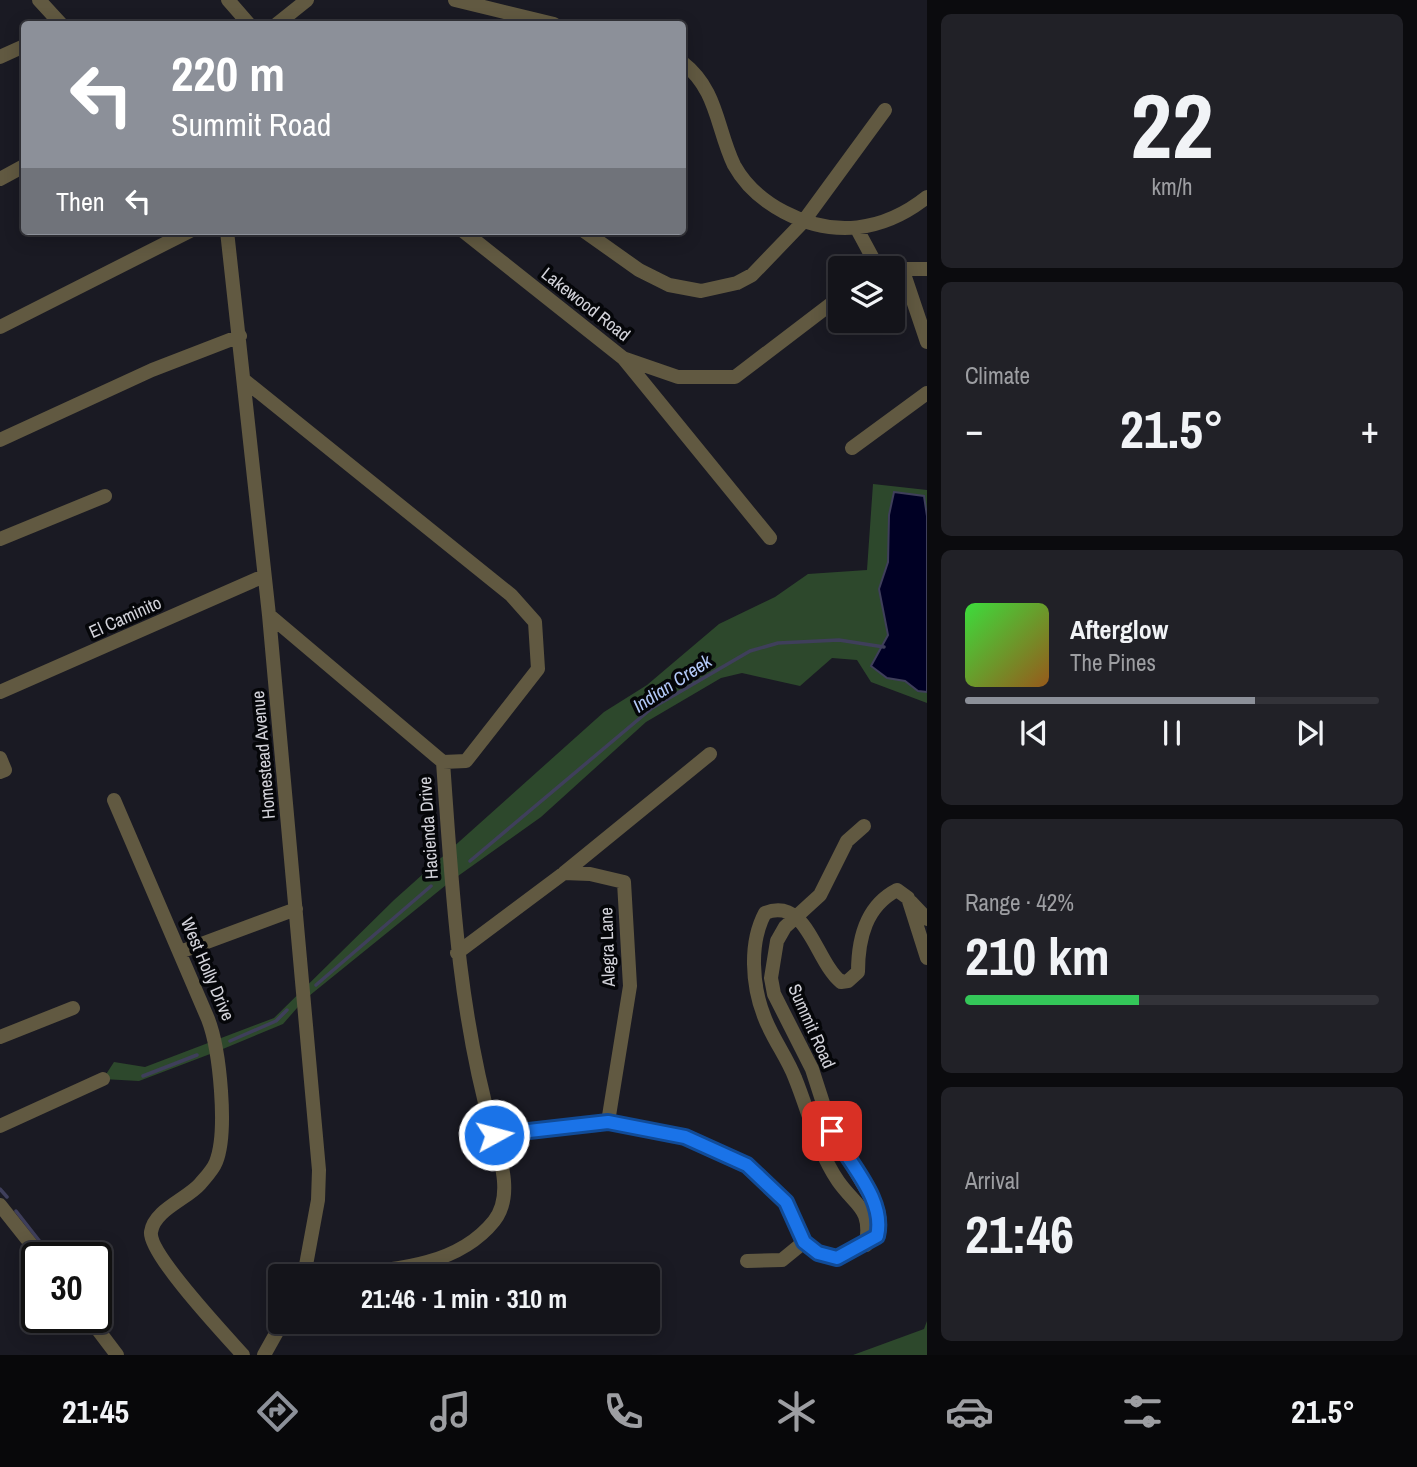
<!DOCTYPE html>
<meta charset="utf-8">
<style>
body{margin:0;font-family:"Archivo Narrow",sans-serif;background:#212127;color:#f1f3f6;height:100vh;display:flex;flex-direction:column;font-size:26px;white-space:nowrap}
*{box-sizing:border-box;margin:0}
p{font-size:23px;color:#9d9ea2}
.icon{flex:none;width:38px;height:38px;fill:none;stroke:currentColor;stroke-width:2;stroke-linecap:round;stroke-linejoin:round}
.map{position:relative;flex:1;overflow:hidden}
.details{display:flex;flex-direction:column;gap:14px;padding:14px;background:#0b0b0e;width:490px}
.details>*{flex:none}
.guide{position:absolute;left:21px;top:21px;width:665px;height:214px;border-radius:7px;box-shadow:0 4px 18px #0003,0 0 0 2px #333339;background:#8c9099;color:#fff;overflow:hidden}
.fabs{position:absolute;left:828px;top:256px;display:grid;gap:14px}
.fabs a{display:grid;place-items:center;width:77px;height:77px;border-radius:7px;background:#14141a;box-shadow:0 4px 18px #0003,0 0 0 2px #333339;font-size:35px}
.speed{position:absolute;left:21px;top:1242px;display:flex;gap:14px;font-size:35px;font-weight:700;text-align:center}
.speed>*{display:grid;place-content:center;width:91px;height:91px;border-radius:50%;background:#14141a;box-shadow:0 4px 18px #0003,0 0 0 2px #333339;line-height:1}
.speed .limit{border:4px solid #111;border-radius:10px;background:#fff;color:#111}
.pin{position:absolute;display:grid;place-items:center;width:60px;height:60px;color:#fff;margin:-30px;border-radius:14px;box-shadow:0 4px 10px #0006}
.me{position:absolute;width:77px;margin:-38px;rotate:83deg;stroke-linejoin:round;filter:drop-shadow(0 0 5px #0008)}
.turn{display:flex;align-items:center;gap:24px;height:147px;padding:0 35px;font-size:32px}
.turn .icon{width:91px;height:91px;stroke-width:2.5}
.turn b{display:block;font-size:49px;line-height:60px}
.then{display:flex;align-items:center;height:66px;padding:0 35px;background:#0003;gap:14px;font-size:26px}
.big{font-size:52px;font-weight:700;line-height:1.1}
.details .tile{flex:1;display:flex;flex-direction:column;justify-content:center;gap:10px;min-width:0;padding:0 24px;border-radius:10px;background:#212127}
.details .dial{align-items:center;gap:0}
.dial b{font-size:91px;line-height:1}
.song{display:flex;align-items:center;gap:21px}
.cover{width:84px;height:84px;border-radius:10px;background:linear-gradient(135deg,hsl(120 70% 55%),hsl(30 70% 35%))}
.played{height:7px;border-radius:4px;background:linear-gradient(90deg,#8c9099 70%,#333339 70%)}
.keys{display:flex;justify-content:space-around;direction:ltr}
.heat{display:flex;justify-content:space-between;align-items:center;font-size:38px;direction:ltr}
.charge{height:10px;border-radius:5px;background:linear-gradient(90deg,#34c759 42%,#333339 0)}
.trip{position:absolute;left:268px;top:1264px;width:392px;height:70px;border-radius:7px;background:#14141a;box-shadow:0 4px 18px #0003,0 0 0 2px #333339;font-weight:700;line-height:70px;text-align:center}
.tab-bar{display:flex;height:112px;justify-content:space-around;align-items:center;background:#08080a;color:#9d9ea2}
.tab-bar .icon{width:49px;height:49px}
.tab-bar .selected{color:#8c9099}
.tab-bar b{font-size:32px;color:#f1f3f6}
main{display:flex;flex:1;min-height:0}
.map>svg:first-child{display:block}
</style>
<main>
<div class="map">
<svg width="927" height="1355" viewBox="0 0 927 1355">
<rect width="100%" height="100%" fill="#1a1a23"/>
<path fill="#2d482c" d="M873 484 927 490V516L924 496 889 515 888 562 879 589 888 635 871 666 887 678 905 681 918 691 927 692V703L871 682 857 660 832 658 800 686 742 673 721 678 646 722 541 817 451 881 304 1000 283 1024 218 1051 139 1081 103 1079 114 1062 145 1067 274 1018 394 900 604 712 647 685 719 624 775 597 808 574 867 570Z
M927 1321V1355H853L924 1329Z"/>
<path fill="#000024" stroke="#3f3f5b" stroke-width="2" d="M894 492 924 496 927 516V692L918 691 905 681 887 678 871 666 888 635 879 589 888 562 889 515Z"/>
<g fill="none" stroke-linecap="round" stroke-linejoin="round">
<path stroke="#3f3f5b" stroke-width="3.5" d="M470 861 652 708 750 651 778 643 839 640 884 647
M316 985 431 886
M230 1041 276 1021 287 1010
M143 1076 197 1055
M0 1189 7 1197
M16 1211 52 1257"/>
<path stroke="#615941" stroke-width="14" d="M39 0 61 24
M228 0 249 24
M455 0 554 24
M277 24 307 0
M0 57 24 46
M682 62C718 90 716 127 734 165 745 185 763 201 784 212 833 238 883 232 927 197
M0 179 24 166
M857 229 878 268
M227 231 269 615 319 1170 318 1200 304 1276
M463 231 623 358 678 377H735L840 297
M584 231 639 270 669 285 701 291 737 283 752 275 803 222 885 110
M902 268 927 342
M894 269H927
M0 327 190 231
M624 359 770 538
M244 380 511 595 535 622 538 669 466 761 443 762C452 886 458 1009 492 1129 500 1157 514 1196 494 1221 454 1271 381 1270 322 1276
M0 440 152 370 240 336
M852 448 927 393
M0 539 105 496
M269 615 443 762
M0 692 264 576
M0 758 5 770 0 772
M114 800 208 1019C220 1050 228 1132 216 1162 213 1170 205 1178 200 1184 187 1199 154 1210 151 1232 148 1253 226 1336 243 1355
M564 873 590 874 624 882 630 986 608 1122
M911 902 927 919
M180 952 296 909
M457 953 564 873 710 754
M0 1037 73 1008
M0 1126 103 1079
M494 1135 608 1122 685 1137 747 1165 786 1202 804 1242 818 1253 837 1258 877 1236 880 1222 878 1210 832 1131 812 1069 774 994 771 978 777 941 785 927 820 895 847 841 864 826
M0 1205 42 1258
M866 1245C872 1207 857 1208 838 1181 817 1150 809 1112 795 1078 787 1057 772 1038 764 1016 752 985 749 943 765 913 807 896 815 961 841 982L848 981 858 972C858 938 866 906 897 890L908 898 927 958
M747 1261 782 1260 804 1242
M89 1318 117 1355
M264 1355 283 1321"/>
</g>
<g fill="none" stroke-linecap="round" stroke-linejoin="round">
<g stroke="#114b97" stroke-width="18">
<path id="route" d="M494 1135 608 1122 685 1137 747 1165 786 1202 804 1242 818 1253 837 1258 877 1236C886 1199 848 1163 832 1131"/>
</g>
<use href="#route" stroke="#1a73e8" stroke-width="12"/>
</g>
<g text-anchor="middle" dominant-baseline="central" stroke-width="7" stroke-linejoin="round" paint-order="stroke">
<g font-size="18" fill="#d3d3da" stroke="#050609">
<text transform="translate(586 304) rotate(38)">Lakewood Road</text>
<text transform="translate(125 617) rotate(-24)">El Caminito</text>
<text transform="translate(263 755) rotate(-95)">Homestead Avenue</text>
<text transform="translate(428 828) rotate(-94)">Hacienda Drive</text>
<text transform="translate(607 947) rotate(-92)">Alegra Lane</text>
<text transform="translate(208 969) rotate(67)">West Holly Drive</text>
<text transform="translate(812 1026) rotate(66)">Summit Road</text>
</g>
<g font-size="19" font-style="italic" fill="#b3c9f8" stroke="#050609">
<text transform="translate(672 683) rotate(-33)">Indian Creek</text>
</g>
</g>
</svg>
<div class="fabs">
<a><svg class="icon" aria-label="layers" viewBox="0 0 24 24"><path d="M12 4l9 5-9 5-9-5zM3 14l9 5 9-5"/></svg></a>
</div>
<div class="speed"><div class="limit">30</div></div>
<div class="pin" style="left:832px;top:1131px;background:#d93025"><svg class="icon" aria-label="arrive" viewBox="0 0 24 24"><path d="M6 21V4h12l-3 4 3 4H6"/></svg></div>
<svg class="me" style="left:494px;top:1135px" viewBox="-20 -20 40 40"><circle r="17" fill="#1a73e8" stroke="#fff" stroke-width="3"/><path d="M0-11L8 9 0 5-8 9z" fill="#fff"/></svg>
<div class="trip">21:46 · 1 min · 310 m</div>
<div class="guide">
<div class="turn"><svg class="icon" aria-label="left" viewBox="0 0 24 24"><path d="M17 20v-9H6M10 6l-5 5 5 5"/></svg><div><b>220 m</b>Summit Road</div></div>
<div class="then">Then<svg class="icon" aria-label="left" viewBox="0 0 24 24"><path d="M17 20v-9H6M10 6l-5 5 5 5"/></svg></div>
</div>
</div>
<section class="details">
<div class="tile dial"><b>22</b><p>km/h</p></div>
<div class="tile"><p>Climate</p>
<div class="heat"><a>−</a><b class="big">21.5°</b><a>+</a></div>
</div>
<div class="tile">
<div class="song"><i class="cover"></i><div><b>Afterglow</b><p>The Pines</p></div></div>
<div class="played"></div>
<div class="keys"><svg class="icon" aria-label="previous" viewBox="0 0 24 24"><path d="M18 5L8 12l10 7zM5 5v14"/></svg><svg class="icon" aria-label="pause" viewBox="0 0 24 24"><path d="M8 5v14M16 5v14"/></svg><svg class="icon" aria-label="next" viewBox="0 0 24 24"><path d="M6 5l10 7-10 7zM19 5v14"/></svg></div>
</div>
<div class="tile"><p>Range · 42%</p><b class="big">210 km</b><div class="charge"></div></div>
<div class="tile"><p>Arrival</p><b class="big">21:46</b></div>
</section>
</main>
<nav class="tab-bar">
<b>21:45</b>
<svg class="icon selected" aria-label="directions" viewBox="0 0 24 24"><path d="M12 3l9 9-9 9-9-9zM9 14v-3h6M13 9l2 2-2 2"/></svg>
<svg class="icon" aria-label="music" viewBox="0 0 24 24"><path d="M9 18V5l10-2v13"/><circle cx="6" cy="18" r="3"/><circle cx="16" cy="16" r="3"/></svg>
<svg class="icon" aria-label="phone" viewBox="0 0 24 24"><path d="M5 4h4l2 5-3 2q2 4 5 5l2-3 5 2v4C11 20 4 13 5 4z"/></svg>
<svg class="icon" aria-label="climate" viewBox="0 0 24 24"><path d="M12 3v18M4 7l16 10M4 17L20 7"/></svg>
<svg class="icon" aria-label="car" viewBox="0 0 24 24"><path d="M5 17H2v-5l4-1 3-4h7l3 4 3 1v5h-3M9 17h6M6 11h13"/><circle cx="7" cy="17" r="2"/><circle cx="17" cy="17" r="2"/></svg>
<svg class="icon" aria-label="filters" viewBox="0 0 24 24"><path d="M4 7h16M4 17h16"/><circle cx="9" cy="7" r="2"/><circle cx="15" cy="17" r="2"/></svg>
<b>21.5°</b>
</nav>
